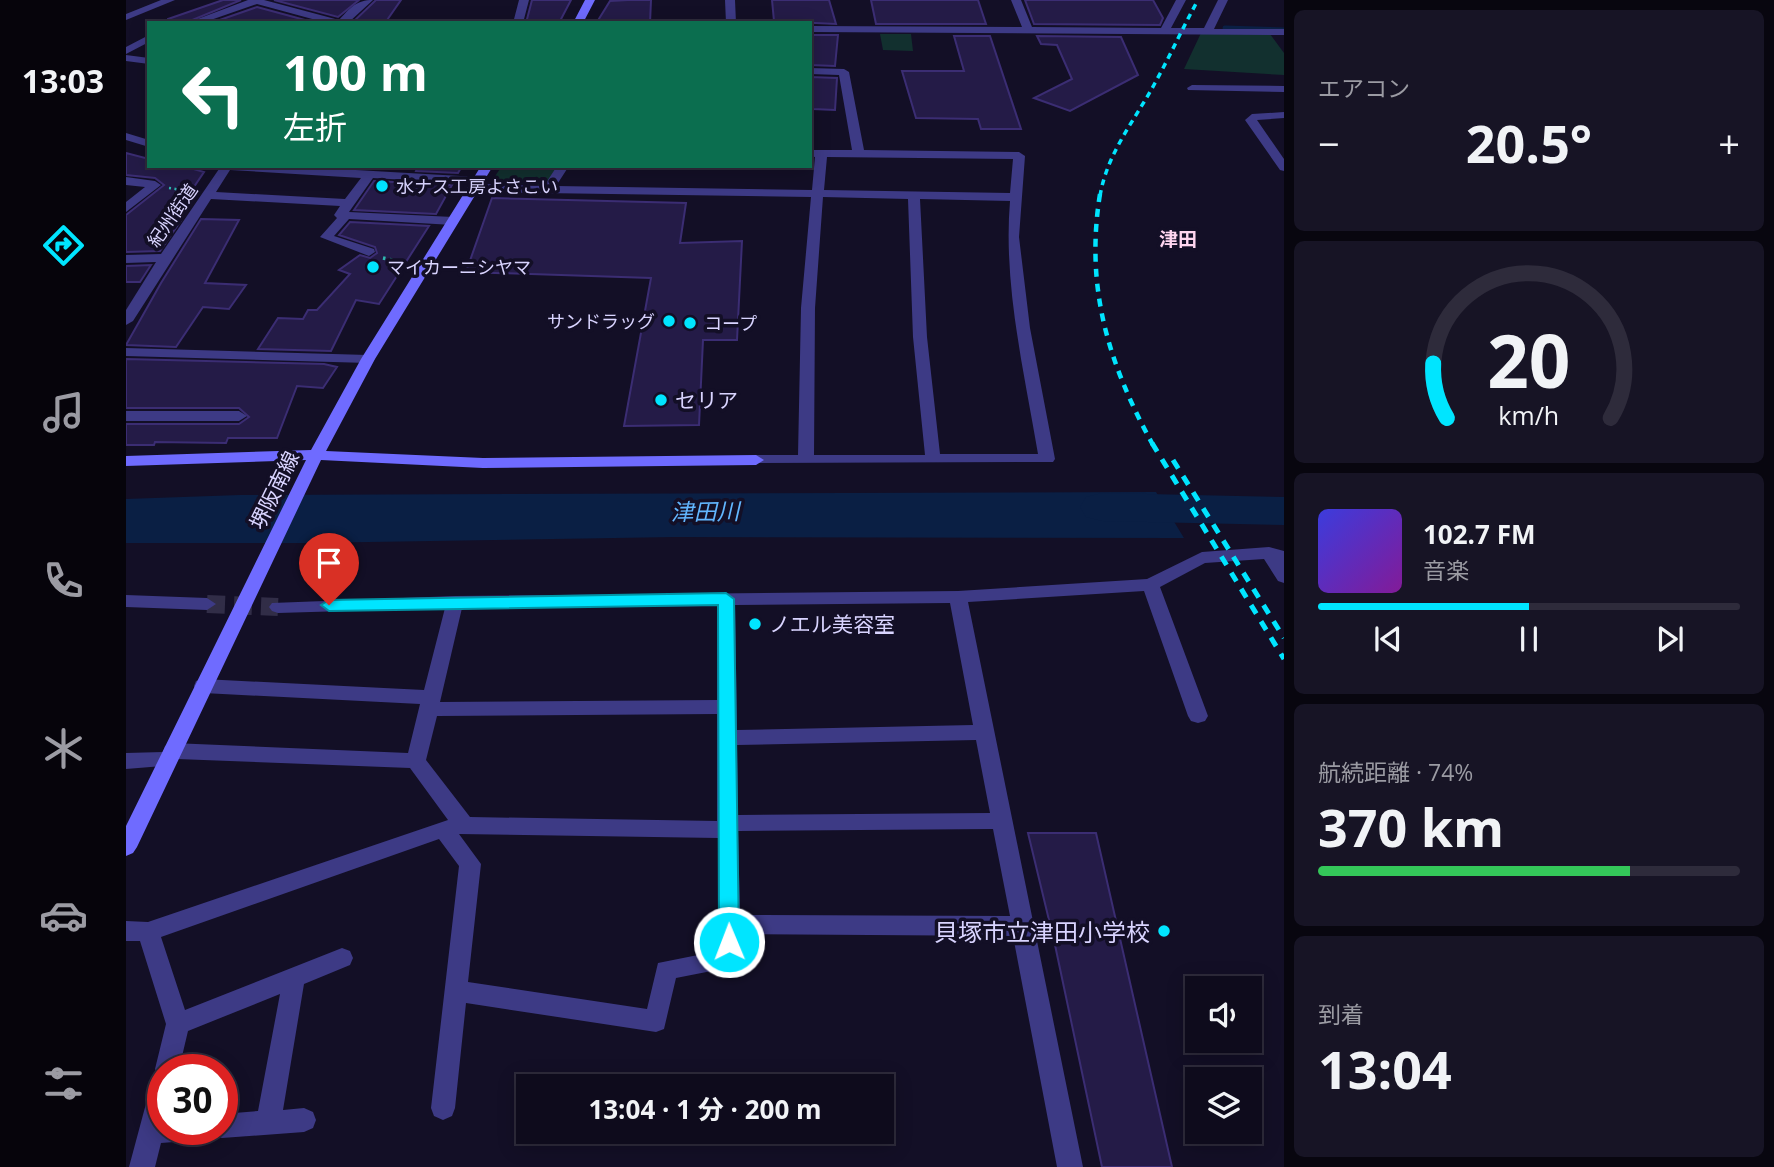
<!DOCTYPE html>
<html lang="ja">
<meta charset="utf-8">
<style>
body{margin:0;font-family:"Open Sans","Noto Sans JP",sans-serif;background:#171425;color:#f1f3f6;height:100vh;display:flex;flex-direction:column;font-size:26px;white-space:nowrap}
*{box-sizing:border-box;margin:0}
p{font-size:23px;color:#9b9ba3}
.icon{flex:none;width:38px;height:38px;fill:none;stroke:currentColor;stroke-width:2;stroke-linecap:round;stroke-linejoin:round}
.map{position:relative;flex:1;overflow:hidden}
.details{display:flex;flex-direction:column;gap:10px;padding:10px;background:#08060f;width:490px}
.details>*{flex:none}
.guide{position:absolute;left:21px;top:21px;width:665px;height:147px;border-radius:0px;box-shadow:0 4px 18px #0003,0 0 0 2px #2e2b3b;background:#0b6e4f;color:#fff;overflow:hidden}
.tools{position:absolute;left:1059px;top:976px;display:grid;gap:14px}
.tools a{display:grid;place-items:center;width:77px;height:77px;border-radius:0px;background:#0e0b1c;box-shadow:0 4px 18px #0003,0 0 0 2px #2e2b3b;font-size:35px}
.speed{position:absolute;left:21px;top:1054px;display:flex;gap:14px;font-size:35px;font-weight:700;text-align:center}
.speed>*{display:grid;place-content:center;width:91px;height:91px;border-radius:50%;background:#0e0b1c;box-shadow:0 4px 18px #0003,0 0 0 2px #2e2b3b;line-height:1}
.speed .limit{border:10px solid #d22;background:#fff;color:#111}
.pin{position:absolute;display:grid;place-items:center;width:60px;height:60px;color:#fff;margin:-72px -30px;border-radius:50% 50% 50% 0;rotate:-45deg;box-shadow:0 0 7px #0007}
.pin .icon{rotate:45deg}
.me{position:absolute;width:77px;margin:-38px;rotate:359deg;stroke-linejoin:round;filter:drop-shadow(0 0 5px #0008)}
.turn{display:flex;align-items:center;gap:24px;height:147px;padding:0 21px;font-size:32px}
.turn .icon{width:91px;height:91px;stroke-width:2.5}
.turn b{display:block;font-size:49px;line-height:60px}
.big{font-size:52px;font-weight:700;line-height:1.1}
.details .card{flex:1;display:flex;flex-direction:column;justify-content:center;gap:10px;min-width:0;padding:0 24px;border-radius:10px;background:#171425}
.details .dial{align-items:center;gap:0}
.dial svg{height:182px;overflow:visible;fill:none;stroke:#2e2b3b;stroke-width:7;stroke-linecap:round;text-anchor:middle}
.dial text{fill:#f1f3f6;stroke:none}
.song{display:flex;align-items:center;gap:21px}
.cover{width:84px;height:84px;border-radius:10px;background:linear-gradient(135deg,hsl(240 70% 55%),hsl(290 70% 35%))}
.played{height:7px;border-radius:4px;background:linear-gradient(90deg,#00e5ff 50%,#2e2b3b 50%)}
.keys{display:flex;justify-content:space-around;direction:ltr}
.heat{display:flex;justify-content:space-between;align-items:center;font-size:38px;direction:ltr}
.charge{height:10px;border-radius:5px;background:linear-gradient(90deg,#34c759 74%,#2e2b3b 0)}
.trip{position:absolute;left:390px;top:1074px;width:378px;height:70px;border-radius:0px;background:#0e0b1c;box-shadow:0 4px 18px #0003,0 0 0 2px #2e2b3b;font-weight:700;line-height:70px;text-align:center}
main{display:flex;flex:1;min-height:0}
.tabs{display:flex;flex-direction:column;width:126px;justify-content:space-around;align-items:center;background:#06040b;color:#9b9ba3}
.tabs .icon{width:49px;height:49px}
.tabs .on{color:#00e5ff}
.tabs b{font-size:32px;color:#f1f3f6}
.map>svg:first-child{display:block}
</style>
<main>
<nav class="tabs">
<b>13:03</b>
<svg class="icon on" aria-label="directions" viewBox="0 0 24 24"><path d="M12 3l9 9-9 9-9-9zM9 14v-3h6M13 9l2 2-2 2"/></svg>
<svg class="icon" aria-label="music" viewBox="0 0 24 24"><path d="M9 18V5l10-2v13"/><circle cx="6" cy="18" r="3"/><circle cx="16" cy="16" r="3"/></svg>
<svg class="icon" aria-label="phone" viewBox="0 0 24 24"><path d="M5 4h4l2 5-3 2q2 4 5 5l2-3 5 2v4C11 20 4 13 5 4z"/></svg>
<svg class="icon" aria-label="climate" viewBox="0 0 24 24"><path d="M12 3v18M4 7l16 10M4 17L20 7"/></svg>
<svg class="icon" aria-label="car" viewBox="0 0 24 24"><path d="M5 17H2v-5l4-1 3-4h7l3 4 3 1v5h-3M9 17h6M6 11h13"/><circle cx="7" cy="17" r="2"/><circle cx="17" cy="17" r="2"/></svg>
<svg class="icon" aria-label="filters" viewBox="0 0 24 24"><path d="M4 7h16M4 17h16"/><circle cx="9" cy="7" r="2"/><circle cx="15" cy="17" r="2"/></svg>
</nav>
<div class="map">
<svg width="1158" height="1167" viewBox="0 0 1158 1167">
<rect width="100%" height="100%" fill="#130f26"/>
<path fill="#12302f" d="M1075 33 1144 34 1158 53V75L1058 69Z
M754 34H785L787 51 757 50Z
M376 166H431L420 185 365 182Z"/>
<path fill="#0a1f44" d="M1030 492 1058 538 549 537 181 543H0V499L114 495Z"/>
<g fill="none" stroke-linecap="round" stroke-linejoin="round">
<path stroke="#0a1f44" stroke-width="5" d="M1099 28 1158 30"/>
<path fill="#0a1f44" fill-rule="evenodd" d="M976 493 1158 497V525L976 521 960 517 954 507 960 497Z"/>
</g>
<path fill="#241b47" stroke="#3b2d73" stroke-width="2" d="M97 0H115L59 23H42V19Z
M148 0H233L212 17Z
M250 0H275L259 23 227 22Z
M406 0H445L433 23H400Z
M502 0H525L524 23 471 22 484 1Z
M646 0H703L710 24 648 21Z
M745 0H852L860 24H750Z
M899 0H1027L1037 18 1034 25 908 24Z
M131 7 190 23H85Z
M684 35H712L709 66 684 65Z
M828 36H864L895 129H855L852 119 790 118 776 71H838Z
M911 36 995 37 1012 75 944 111 908 98 946 79 931 45 915 44Z
M684 77 711 78 709 110 687 109Z
M0 153 23 159V166H57L78 172 47 218 56 219 34 251 0 252V215L38 185 29 178 0 175Z
M292 166H336L332 173 290 171Z
M248 181 326 185 310 214 228 210Z
M366 198 560 203 554 243 616 241 611 340H577L573 425 498 426 525 278 340 272Z
M75 219 113 220 79 283 120 285 103 309 77 307 50 347 0 345 35 283Z
M224 222 303 226 253 304 230 300 205 351 132 349 152 318 177 319 182 310H191L224 274 213 270 234 255 244 258 251 253 249 247 213 235Z
M25 265 14 282H0V266Z
M0 359 198 364 211 367 197 388 171 386 151 438H102L100 443 29 442 28 445H0V424H113L123 417 113 408H0Z
M902 833H970L1046 1167H976L929 945Z"/>
<g fill="none" stroke-linecap="round" stroke-linejoin="round">
<path stroke="#312d47" stroke-width="18" stroke-dasharray="18 9" stroke-linecap="butt" d="M81 604 152 607"/>
<path stroke="#2fb8b0" stroke-width="2.5" stroke-dasharray="2 3.5" stroke-linecap="butt" d="M43 188 62 191"/>
<path stroke="#2fb8b0" stroke-width="3.5" stroke-dasharray="2.5 4.5" stroke-linecap="butt" d="M257 258 279 263"/>
<path fill="#3d3a85" fill-rule="evenodd" d="M35 0H49L0 20V14Z
M122 0H138L213 20C224 8 230 0 247 0L222 23H201L131 4 76 23H61Z
M393 0H403L397 23H387Z
M599 0H609L610 23H600Z
M885 0H895L906 27 1035 28 1050 0H1060L1045 28H1078L1092 0H1102L1088 29H1158V35L684 32V26L896 27Z
M23 35V42L0 54V47Z
M0 55 23 58V64L0 61Z
M684 68 718 69 723 72 738 150 893 152 899 156 893 237 904 328 929 459 927 462 624 463 622 460 624 457 630 455H672L675 308 685 197 347 192 341 188 348 184 247 178 223 212 327 217 333 221 327 225 223 219 208 236 248 249 249 252 243 256 194 237 211 218 208 215 214 206 85 199 7 321 0 325V310L30 262 0 263V255L35 254 93 169 89 166H160L352 177 358 181 353 184 418 186 431 166H443L430 186 686 190 689 157 684 156V150H726L713 75 684 74ZM701 157 887 159 884 193 698 190ZM104 170 235 178 219 199 90 192ZM697 197 782 199 787 337 799 455H688L689 308ZM794 199 884 201C877 285 898 371 912 454H814L801 337Z
M1066 85 1158 86V92L1062 90 1061 88Z
M1158 112V118L1131 120 1158 159V171L1154 170 1119 120 1126 114Z
M0 133 23 140V147L0 140Z
M0 177 29 181 35 185 0 212V202L19 187 0 185Z
M0 348 242 355 249 359 242 363 0 356Z
M0 411H113L121 416 113 421H0Z
M1143 547 1158 551V583L1152 581 1138 559 1079 563 1034 587 1082 716 1079 721 1072 723 1065 721 1062 716 1018 591 842 602 957 1167H931L887 936 614 934V959L611 966 550 978 538 1029 530 1032 340 1003 329 1108 326 1116 317 1120 308 1116 305 1108 333 866 313 839 35 937 59 1010 216 948 224 951 227 958 224 965 178 984 157 1110 178 1108 187 1112 190 1120 187 1128 178 1132 96 1138 87 1135 85 1129H96V1114L132 1111 154 994 62 1031 53 1069H37V1129H73L70 1138 61 1141 35 1143 29 1167H3L25 1085 32 1076 29 1069 40 1024 14 941H0V921L22 922 322 820 284 768 51 759 49 765 0 769V753L37 752 39 746 46 743 282 753 294 704 77 693 70 691 68 686 70 681 77 679 298 690 319 608 152 613 146 611 143 607 146 603 329 596 832 591 1021 579 1076 552ZM824 603 847 725 611 730 609 605ZM591 606V700L314 702 336 608ZM591 714V821L344 817 300 760 311 716ZM850 740 864 813 612 815 611 745ZM867 829 884 916 614 915 612 831ZM333 834 592 838V951L532 963 521 1009 342 982 355 864Z
M0 595 81 598 90 604 81 610 0 607Z"/>
<path fill="#6f6bff" fill-rule="evenodd" d="M459 0H469L457 23H447Z
M355 166H367L249 359 200 451 357 458 630 455 638 460 630 465 357 468 195 460 11 847 7 853 0 856V826L180 460 0 466V456L185 450 235 359Z"/>
<path stroke="#00e5ff" stroke-width="3.5" stroke-dasharray="6 5" stroke-linecap="butt" d="M974 196C981 153 1009 120 1029 83 1044 56 1057 27 1072 0"/>
<path stroke="#00e5ff" stroke-width="4.5" stroke-dasharray="8 7" stroke-linecap="butt" d="M974 194C959 287 982 363 1027 445"/>
<path stroke="#00e5ff" stroke-width="5" stroke-dasharray="10 9" stroke-linecap="butt" d="M1026 443 1158 659
M1047 460 1158 638"/>
</g>
<path fill="#00e5ff" stroke="#0095a6" stroke-width="2" d="M600 593 608 599 613 942 610 948 603 950 596 948 593 942 592 605 203 611 195 605 203 600Z"/>
<g fill="#00e5ff" stroke="#130f26" stroke-width="2.5">
<circle cx="256" cy="186" r="7"/>
<circle cx="247" cy="267" r="7"/>
<circle cx="543" cy="321" r="7"/>
<circle cx="564" cy="323" r="7"/>
<circle cx="535" cy="400" r="7"/>
<circle cx="629" cy="624" r="7"/>
<circle cx="1038" cy="931" r="7"/>
</g>
<g text-anchor="middle" dominant-baseline="central" stroke-width="7" stroke-linejoin="round" paint-order="stroke">
<g font-size="18" fill="#d9d4ff" stroke="#130f26" text-anchor="start">
<text x="270" y="186">水ナス工房よさこい</text>
<text x="261" y="267">マイカーニシヤマ</text>
<text x="529" y="321" text-anchor="end">サンドラッグ</text>
<text x="578" y="323">コープ</text>
</g>
<g font-size="18" fill="#d9d4ff" stroke="#130f26">
<text transform="translate(46 215) rotate(-55)">紀州街道</text>
</g>
<g font-size="19" font-weight="bold" fill="#ffd6f0" stroke="#130f26">
<text x="1052" y="239">津田</text>
</g>
<g font-size="21" fill="#d9d4ff" stroke="#130f26" text-anchor="start">
<text x="549" y="400">セリア</text>
<text x="643" y="624">ノエル美容室</text>
</g>
<g font-size="21" fill="#d9d4ff" stroke="#130f26">
<text transform="translate(148 490) rotate(-64)">堺阪南線</text>
</g>
<g font-size="23" font-style="italic" fill="#62b6ff" stroke="#130f26">
<text transform="translate(579 511) rotate(-1)">津田川</text>
</g>
<g font-size="24" fill="#d9d4ff" stroke="#130f26" text-anchor="end">
<text x="1024" y="931">貝塚市立津田小学校</text>
</g>
</g>
</svg>
<div class="tools">
<a><svg class="icon" aria-label="sound" viewBox="0 0 24 24"><path d="M4 9h4l5-4v14l-5-4H4zM17 9q2 3 0 6"/></svg></a>
<a><svg class="icon" aria-label="layers" viewBox="0 0 24 24"><path d="M12 4l9 5-9 5-9-5zM3 14l9 5 9-5"/></svg></a>
</div>
<div class="speed"><div class="limit">30</div></div>
<div class="pin" style="left:203px;top:605px;background:#d93025"><svg class="icon" aria-label="arrive" viewBox="0 0 24 24"><path d="M6 21V4h12l-3 4 3 4H6"/></svg></div>
<svg class="me" style="left:603px;top:942px" viewBox="-20 -20 40 40"><circle r="17" fill="#00e5ff" stroke="#fff" stroke-width="3"/><path d="M0-11L8 9 0 5-8 9z" fill="#fff"/></svg>
<div class="trip">13:04 · 1 分 · 200 m</div>
<div class="guide">
<div class="turn"><svg class="icon" aria-label="left" viewBox="0 0 24 24"><path d="M17 20v-9H6M10 6l-5 5 5 5"/></svg><div><b>100 m</b>左折</div></div>
</div>
</div>
<section class="details">
<div class="card"><p>エアコン</p>
<div class="heat"><a>−</a><b class="big">20.5°</b><a>+</a></div>
</div>
<div class="card dial"><svg viewBox="0 0 100 80">
<path d="M14 69A42 42 0 1 1 86 69"/>
<path d="M14 69A42 42 0 0 1 8 45" stroke="#00e5ff"/>
<text x="50" y="56" font-size="32" font-weight="700">20</text>
<text x="50" y="72" font-size="11">km/h</text>
</svg></div>
<div class="card">
<div class="song"><i class="cover"></i><div><b>102.7 FM</b><p>音楽</p></div></div>
<div class="played"></div>
<div class="keys"><svg class="icon" aria-label="previous" viewBox="0 0 24 24"><path d="M18 5L8 12l10 7zM5 5v14"/></svg><svg class="icon" aria-label="pause" viewBox="0 0 24 24"><path d="M8 5v14M16 5v14"/></svg><svg class="icon" aria-label="next" viewBox="0 0 24 24"><path d="M6 5l10 7-10 7zM19 5v14"/></svg></div>
</div>
<div class="card"><p>航続距離 · 74%</p><b class="big">370 km</b><div class="charge"></div></div>
<div class="card"><p>到着</p><b class="big">13:04</b></div>
</section>
</main>
